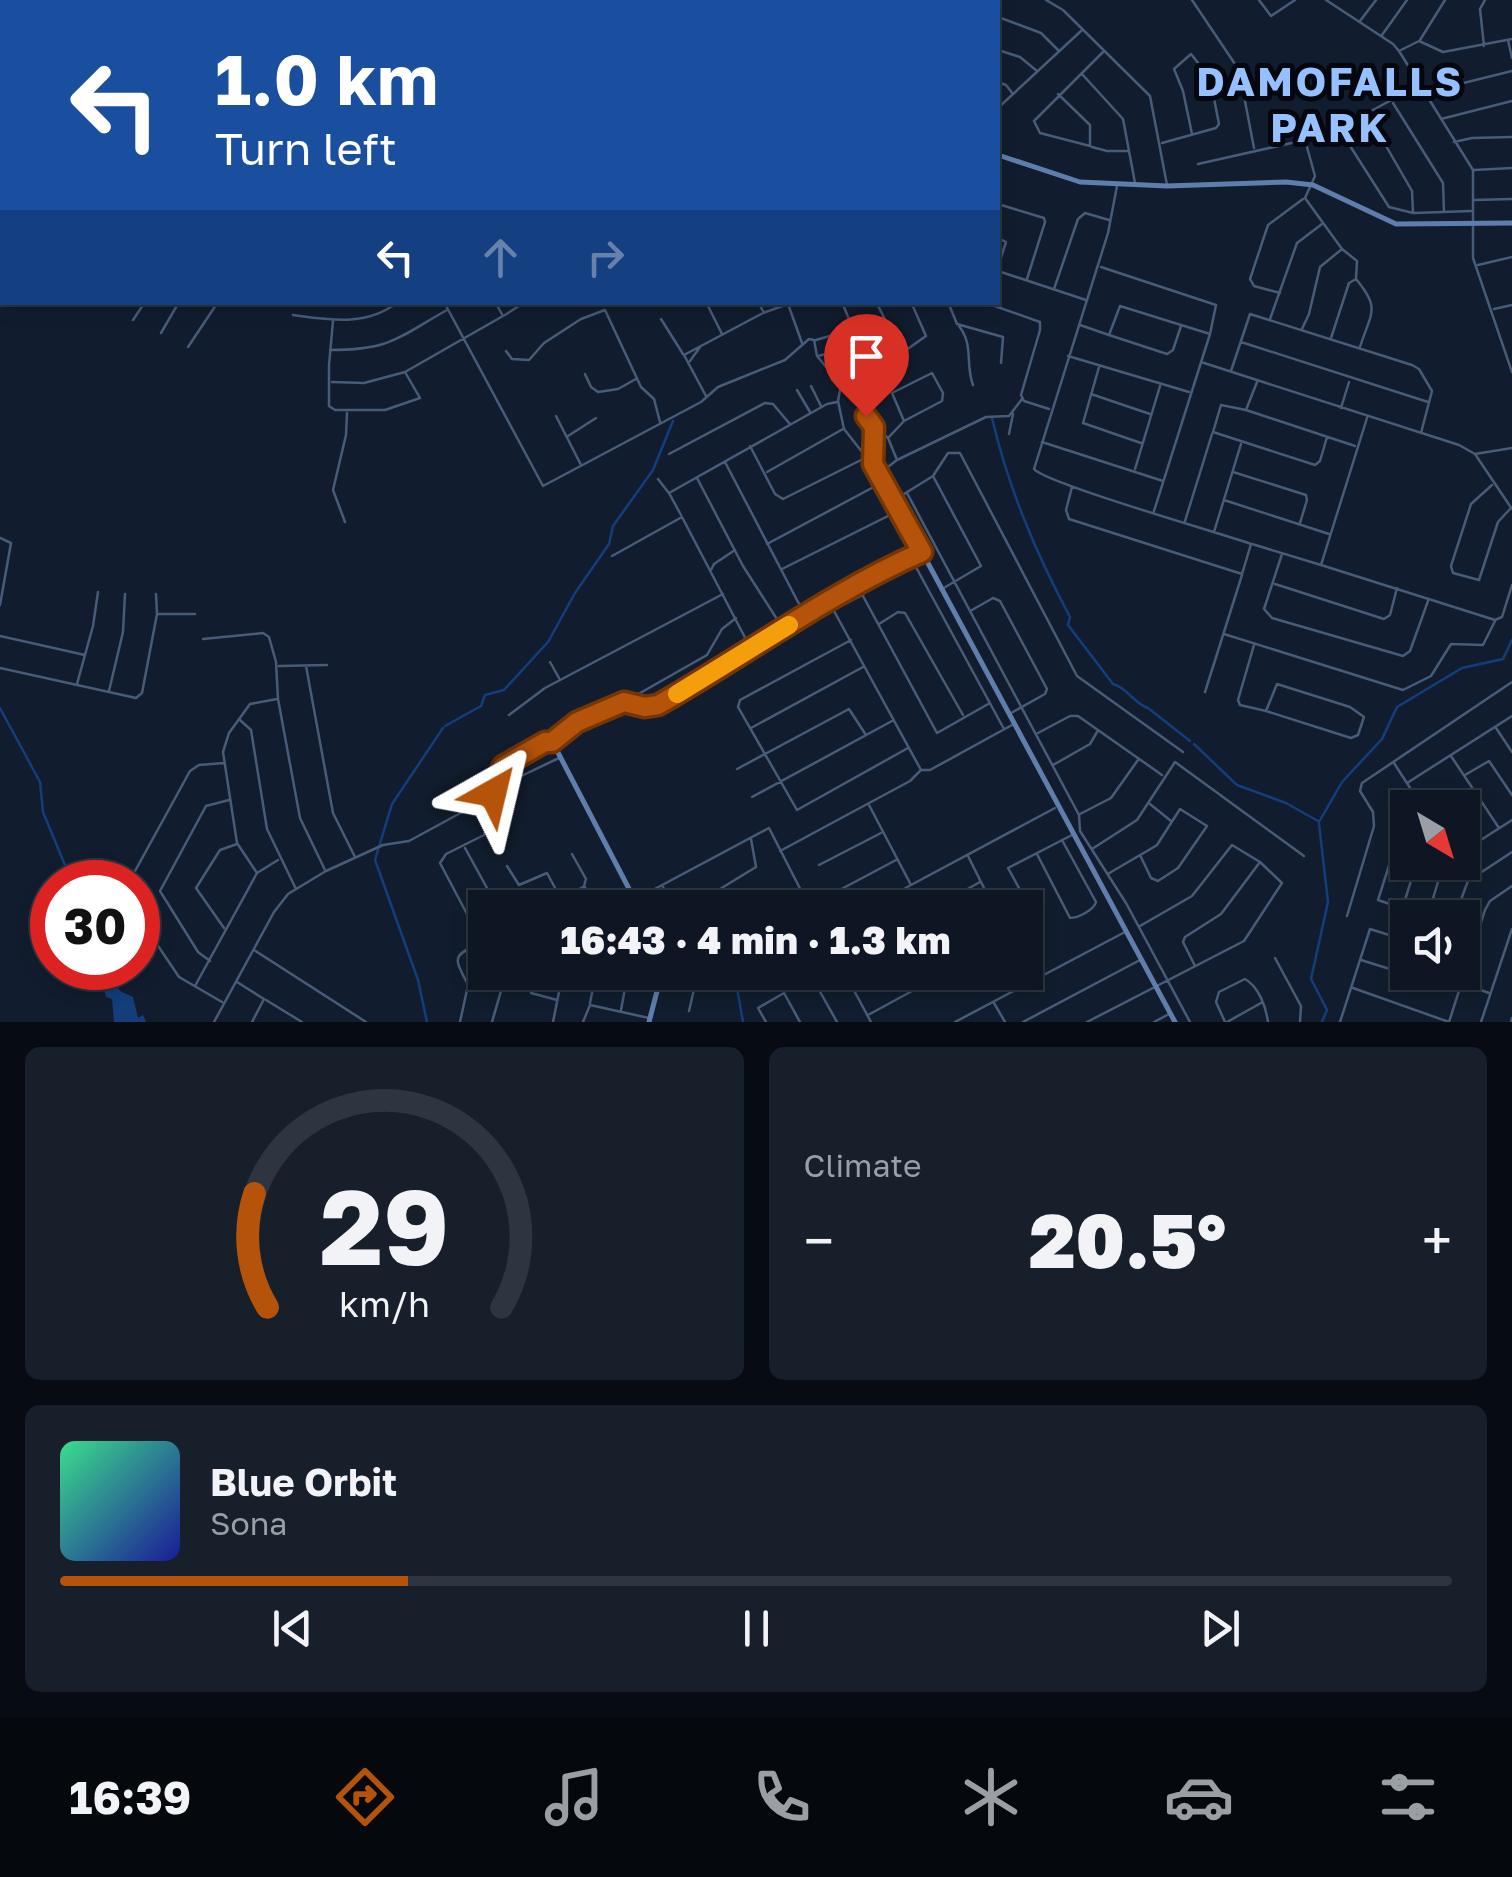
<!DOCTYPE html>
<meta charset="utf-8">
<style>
body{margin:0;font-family:"Golos Text",sans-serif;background:#161f2a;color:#f1f3f6;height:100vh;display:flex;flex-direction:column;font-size:38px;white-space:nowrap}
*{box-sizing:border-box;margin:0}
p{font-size:32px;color:#9a9fa5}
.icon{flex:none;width:55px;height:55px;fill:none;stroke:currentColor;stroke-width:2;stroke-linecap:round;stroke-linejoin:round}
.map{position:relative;height:1022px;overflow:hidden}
.sheet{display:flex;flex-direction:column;gap:25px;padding:25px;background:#070c13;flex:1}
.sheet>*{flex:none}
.guide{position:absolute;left:0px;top:0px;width:1000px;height:305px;box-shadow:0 5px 15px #0003,0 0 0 2px #2d3540;background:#1a4fa0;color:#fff;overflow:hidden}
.needle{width:65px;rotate:142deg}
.controls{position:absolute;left:1390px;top:790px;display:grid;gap:20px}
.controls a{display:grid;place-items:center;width:90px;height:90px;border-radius:0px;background:#0d1622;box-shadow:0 5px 15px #0003,0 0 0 2px #2d3540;font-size:50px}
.speed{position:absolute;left:30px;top:860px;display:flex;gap:20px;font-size:50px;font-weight:700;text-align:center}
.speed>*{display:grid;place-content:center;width:130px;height:130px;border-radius:50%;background:#0d1622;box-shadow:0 5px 15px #0003,0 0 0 2px #2d3540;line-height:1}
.speed .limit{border:15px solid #d22;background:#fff;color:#111}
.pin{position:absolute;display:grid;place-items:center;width:85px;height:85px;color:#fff;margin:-102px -42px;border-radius:50% 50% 50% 0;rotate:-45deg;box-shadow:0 0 10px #0007}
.pin .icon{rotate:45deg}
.me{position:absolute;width:110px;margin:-55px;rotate:37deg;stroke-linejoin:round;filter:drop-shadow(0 0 8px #0008)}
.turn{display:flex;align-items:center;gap:35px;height:210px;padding:0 50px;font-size:45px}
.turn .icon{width:130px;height:130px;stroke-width:2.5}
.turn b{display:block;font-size:70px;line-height:85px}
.lanes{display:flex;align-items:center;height:95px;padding:0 50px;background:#0003;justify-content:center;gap:50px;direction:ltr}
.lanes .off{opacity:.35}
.big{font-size:75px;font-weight:800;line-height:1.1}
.sheet .tile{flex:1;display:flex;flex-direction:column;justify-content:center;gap:15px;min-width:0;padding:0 35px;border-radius:15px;background:#161f2a}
.sheet .dial{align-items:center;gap:0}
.dial svg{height:260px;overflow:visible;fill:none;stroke:#2d3540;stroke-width:7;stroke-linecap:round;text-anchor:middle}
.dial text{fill:#f1f3f6;stroke:none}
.song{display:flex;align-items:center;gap:30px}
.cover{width:120px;height:120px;border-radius:15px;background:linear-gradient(135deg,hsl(150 70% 55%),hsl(240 70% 35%))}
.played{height:10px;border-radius:5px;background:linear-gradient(90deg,#b45309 25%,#2d3540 25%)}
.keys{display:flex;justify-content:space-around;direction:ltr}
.heat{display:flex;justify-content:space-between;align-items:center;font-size:55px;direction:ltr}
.sheet .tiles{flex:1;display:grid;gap:25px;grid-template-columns:1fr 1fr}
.tile:last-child{grid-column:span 2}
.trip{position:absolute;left:468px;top:890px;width:575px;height:100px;border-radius:0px;background:#0d1622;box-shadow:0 5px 15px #0003,0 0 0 2px #2d3540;font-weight:800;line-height:100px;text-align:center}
.menu{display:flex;height:160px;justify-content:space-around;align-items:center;background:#05090e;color:#9a9fa5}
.menu .icon{width:70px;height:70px}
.menu .active{color:#b45309}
.menu b{font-size:45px;color:#f1f3f6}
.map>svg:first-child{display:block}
</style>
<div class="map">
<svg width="1512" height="1022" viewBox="0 0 1512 1022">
<rect width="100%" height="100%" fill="#111d2e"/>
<path fill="#133e7a" d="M99 968H115L118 972 114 977 120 991 133 997 138 1018 143 1015 146 1022H114L112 999 106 997Z"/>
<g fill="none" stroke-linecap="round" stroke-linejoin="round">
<path stroke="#133e7a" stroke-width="2.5" d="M992 418C1009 490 1036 553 1070 617L1068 625 1113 684C1128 688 1133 703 1148 708L1190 741
M0 708 40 782 43 812 72 882
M445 726 481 706 485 695 504 690 548 642 575 593 609 544 613 526 653 470 673 421
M1194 744 1237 785 1286 803 1318 821
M1319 822 1342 782 1382 739 1397 707 1462 668 1503 659 1512 640
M1319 824 1328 902 1311 979 1327 1010 1322 1022
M708 901 710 908
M781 908 786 900
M738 972 741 983 737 988 743 1022
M427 1022 418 980 375 860 392 804 443 728"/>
<path stroke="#485b77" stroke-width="2.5" d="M206 0 208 2
M332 0 334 2
M370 0 372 2
M497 0 499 2
M539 0H547
M681 0 689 2
M944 0 951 2
M1046 0 1063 10 1150 96 1167 185
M1192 0 1239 70 1254 148
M1259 0 1271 16 1295 0
M1326 0 1393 44 1399 51 1419 41 1443 52 1512 39
M239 2 242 0
M389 2 393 0
M427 2 432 0
M485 2 489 0
M624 2 625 0
M658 2 659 0
M835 2 836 0
M868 2 869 0
M900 2V0
M933 2 934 0
M964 2 965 0
M998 17 1041 33 1059 51
M1360 21 1376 0
M1382 35 1407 0
M1420 40 1445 0
M1508 40 1512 58
M1484 46 1480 9 1485 0
M998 50 1020 57 1037 71
M1399 51 1473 170V258L1512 372
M1082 74 1123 119 1135 183
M998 82 1006 85 1013 94
M1427 92 1512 71
M0 94 2 93
M1058 94 1090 125V146L1040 133 1034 121 1103 52
M1393 103 1443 183 1444 212
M998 108 1081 31
M1367 113 1412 191 1413 213 1389 207 1345 138 1349 123 1419 85
M1441 119 1512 101
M0 130 2 134
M1454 142 1472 138 1512 137
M1162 143 1216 128 1219 124 1210 78 1191 54 1174 69 1183 91 1192 134
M1092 147 1107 151H1128
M1198 164 1305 140 1315 176 1305 198 1342 249
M1474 170 1512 168
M1474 200 1512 199
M998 204 1044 218 1045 222 1027 279
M1414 213 1471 211
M998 238 1006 242 998 267
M1478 265 1512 257
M1101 267 1216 305 1210 334 1154 511
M998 271 1086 300
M1054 289 1078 219 1085 213 1109 220
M1280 293 1254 286 1250 279 1268 225 1303 199
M444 302 543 486 701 402 718 387 785 360 809 339 814 340 817 356 841 385
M706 302 722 334
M758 302 763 311
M876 302 901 350
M911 302 926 336 902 353 841 385 838 401 844 429 885 481 922 550
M948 302 957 324 1003 337 1001 363
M788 304 802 343
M989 304 1040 322V330L1021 395 1024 401 1049 409
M1494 309 1512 305
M293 315C330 320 366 327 398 302
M505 315 525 302
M661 319 683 354
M1270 319 1297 243 1322 224
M133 320 145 302
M333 321 329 365V406L335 410H385L420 398 405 372
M1080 325 1109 335
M959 326C974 345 965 364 973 385
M1181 326 1173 350 1167 354 1109 335 1120 306 1210 334
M1302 329 1309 314 1320 267 1342 249 1357 261 1356 279
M161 333 179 302
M1331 338 1349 283 1356 279C1381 309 1371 312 1360 347
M816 340 833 335
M1241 342 1428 402
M188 347 218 302
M330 350C391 350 397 338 447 310
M506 351 512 359 529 360 544 343 581 319 605 310 641 387 654 399 660 422
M818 356 837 351 857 339 842 302
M1068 356 1189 392
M690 361 700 347
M1201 362 1459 445 1475 454 1512 509
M1099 367 1083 423 1141 443
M1231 371 1250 314 1412 365 1419 369 1432 391 1421 433
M585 374 591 387 598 392 618 389 636 379
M332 382 364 383 405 372 503 316 495 302
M848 382 870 422 888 438 897 460 880 473
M1257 382 1246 410 1355 446
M811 386 821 406
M797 390 810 412
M1091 394 1150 414
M706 396 684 355 763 313 788 304
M1341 408 1349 382
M1246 410 1221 405 1213 432 1315 465 1320 461 1327 437
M556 416 581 465
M1367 418 1321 565 1495 620 1502 617 1512 585
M1009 434 1013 414
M568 436 596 418
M888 438 904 421 942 401 943 393 932 373 892 393 904 421
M1042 442 1163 481
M750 446 775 494 783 499 865 458
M669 454 765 403 773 404 789 423
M1475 454 1512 448
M897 460 986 417 1009 416 1022 399
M725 462 798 602 812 620 863 595 867 581
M873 464 874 428
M1135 469 1160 386
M767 472 843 429
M1233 472 1306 495 1307 500 1300 523
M933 476 948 453H960L1077 676 1183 752
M697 478 743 566 782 627
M658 479 668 492
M1492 485 1471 504 1451 566 1453 573 1479 580 1498 522 1510 509
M1072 487 1066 510 1069 519 1242 574 1251 544C1220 533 1045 483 1034 469L1108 233 1117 186
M907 493 1079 815 1080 831 1126 903 1190 1022
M896 499 933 476 981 566 942 589
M1224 500 1329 534
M681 515 669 493 827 404 837 402
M1185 521 1212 434
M345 522 333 490 346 435 347 413
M1214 532 1241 444
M0 538 11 543 0 605
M767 544 883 482
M1252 544 1321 565
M1282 554 1264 609 1272 618 1403 656 1410 651 1428 601
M612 556 682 517 751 649
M911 558 1004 729
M782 569 900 510
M711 570 714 564 735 550
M1275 584 1384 619 1390 615 1397 588
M156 594 157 614H195
M863 596 937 733 990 703
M972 610 993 598 1000 601 1047 689 1045 694 1011 713
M879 624 898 612 905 613 963 715
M1224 634 1403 690 1431 676 1451 644 1483 645 1495 621
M0 636 85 655
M203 639 263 633 269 637 276 662 278 699 300 818 325 870
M787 639 814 622
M851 640 740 700 738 707 797 810 908 748
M1254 645 1238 700 1240 705 1266 711 1277 684 1350 707 1364 717 1358 735 1351 738 1266 711
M550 662 559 678
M279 666 327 665
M306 666 333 813 355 857
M0 668 136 698 142 693 157 614
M77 684 93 626 98 592
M109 691 123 632 125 594
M1205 692 1242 575
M626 701 707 655 722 629 736 618
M509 715 545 688 723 594
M240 720 251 730 267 829 296 889
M751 728 863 667
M1496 728 1512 752
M1038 733 1070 716H1078L1162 775
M1451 756 1499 828
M1394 763 1423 808
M1053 765 1090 744 1097 732
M737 769 849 709 866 735
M922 770H930L1012 725
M1465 775 1489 761 1512 795
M1407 783 1512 716
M496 788 559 758
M752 797 892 721
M1422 803 1443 796 1454 808
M1150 804 1171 821
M475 805 486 828 484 835 446 854 440 863 485 948
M1080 814 1111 798 1138 760
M1462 820 1477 843
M1408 827 1399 834 1378 900 1430 918
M465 848 498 908
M1092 849 1137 820 1175 762 1304 856
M780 851 910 781 921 770 834 611
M1462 852 1512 820
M572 854 586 879 584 886 600 908
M1037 854 1070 918C1078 918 1094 910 1096 902L1062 840
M968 856 994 908
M819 865 881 833
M507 866 519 885 547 873 561 899
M257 873 237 843 223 752 229 733 250 704 277 699
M1108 874C1124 864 1141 855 1157 845L1180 809 1207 826 1178 868 1158 881 1151 878 1140 855
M129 882 190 771 199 765 224 763
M911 885 1055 808
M663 887 675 908
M834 893 896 860
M636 899 769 828 810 908
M1403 906 1417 862
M545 908 583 887
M689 908 756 867 751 839
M869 908 911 885 869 805
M934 908 980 882
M1428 915 1441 872 1448 862
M138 916 179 977 222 1002
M1347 916 1374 826 1373 812 1360 791 1362 783 1512 682
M1454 918 1468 881 1512 852
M1140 926 1192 896 1232 845 1260 862 1221 914 1185 937 1183 942 1195 966
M1462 927 1479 932
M224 928 196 888 220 850 237 844
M1025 946 1043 935 1041 928 1008 868 1072 835
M254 950 366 1022
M1275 958 1301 1006 1300 1022
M1361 960 1425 980 1432 972
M210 961 198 952 160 891 206 806 229 800
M1025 963 1034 978
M534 972 531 993 557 1000
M809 972 837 1022
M844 972 871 1022
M237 982 264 999 252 1022
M1464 984 1489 993
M195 986 257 873 278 860
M854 987 879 972
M1353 988 1449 1022
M266 1000 302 1022
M590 1003 596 972
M994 1003 1005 1022
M621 1010 628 972
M689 1011 698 972
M868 1015 947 972
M214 1022 274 912 288 894 326 871 383 845 409 841 466 810 493 793 503 767 545 742 552 741
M460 1022 468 985C455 958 450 957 480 943
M492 1022 503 984 499 972
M553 1022 563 972
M583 1022 590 1005 649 1018
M766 1022 758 1008 784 993 800 1022
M955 1022 1125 932
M1023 1022 1140 960
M1087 1022 1244 941 1282 883 1260 862
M1154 1022 1169 1014
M1225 1022 1216 1002 1219 992 1245 979C1259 987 1266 1007 1268 1022
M1227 1022 1261 1003
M1340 1022 1370 929 1408 941
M1449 1022 1485 910 1490 901 1512 886
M1481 1022 1512 929
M1511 1022 1512 1018"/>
<path stroke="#607eab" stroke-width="5" d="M113 2 114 0
M791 2 792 0
M998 155 1080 182 1167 186 1286 182 1313 185 1396 224 1512 223
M639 908 552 741C566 727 605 704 625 702 637 700 645 707 658 705 747 655 829 595 922 552L1175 1022
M649 1022 662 972"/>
</g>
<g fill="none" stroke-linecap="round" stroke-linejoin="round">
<g stroke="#753606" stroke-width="25">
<path id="route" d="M493 793 503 766 545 742H552L577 722 624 702 645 707 658 705C746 655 829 593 922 552L873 464 874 427 866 416"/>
</g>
<use href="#route" stroke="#b45309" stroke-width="18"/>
<path stroke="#f59e0b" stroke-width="18" d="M677 694 789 625"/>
</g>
<g text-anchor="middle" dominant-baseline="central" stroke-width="10" stroke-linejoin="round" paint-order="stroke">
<g font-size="40" font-weight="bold" letter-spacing="2.5" fill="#96c0ff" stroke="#04070e">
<text x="1330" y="81">DAMOFALLS<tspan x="1330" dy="46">PARK</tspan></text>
</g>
</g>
</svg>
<div class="controls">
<a><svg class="needle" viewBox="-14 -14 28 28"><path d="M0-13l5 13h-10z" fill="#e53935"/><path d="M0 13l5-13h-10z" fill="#9a9fa5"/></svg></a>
<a><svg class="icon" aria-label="sound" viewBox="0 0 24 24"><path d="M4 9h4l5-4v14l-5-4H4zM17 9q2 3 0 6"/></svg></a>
</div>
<div class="speed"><div class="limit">30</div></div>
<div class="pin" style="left:866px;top:416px;background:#d93025"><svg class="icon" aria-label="arrive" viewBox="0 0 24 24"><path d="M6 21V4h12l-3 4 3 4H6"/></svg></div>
<svg class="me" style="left:493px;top:793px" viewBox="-20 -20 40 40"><path d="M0-17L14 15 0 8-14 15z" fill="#b45309" stroke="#fff" stroke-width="4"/></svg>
<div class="trip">16:43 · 4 min · 1.3 km</div>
<div class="guide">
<div class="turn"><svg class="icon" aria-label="left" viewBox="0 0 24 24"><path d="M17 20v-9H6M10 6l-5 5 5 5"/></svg><div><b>1.0 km</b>Turn left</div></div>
<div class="lanes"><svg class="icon" aria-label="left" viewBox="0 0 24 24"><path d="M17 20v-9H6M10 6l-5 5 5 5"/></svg><svg class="icon off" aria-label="ahead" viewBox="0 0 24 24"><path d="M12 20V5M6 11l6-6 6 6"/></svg><svg class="icon off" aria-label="right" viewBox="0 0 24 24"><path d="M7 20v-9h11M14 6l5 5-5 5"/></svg></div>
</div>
</div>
<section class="sheet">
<div class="tiles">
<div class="tile dial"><svg viewBox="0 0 100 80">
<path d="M14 69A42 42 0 1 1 86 69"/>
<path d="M14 69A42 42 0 0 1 10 34" stroke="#b45309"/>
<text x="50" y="56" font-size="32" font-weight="700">29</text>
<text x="50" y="72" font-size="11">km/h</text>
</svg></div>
<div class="tile"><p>Climate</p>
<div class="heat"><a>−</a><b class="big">20.5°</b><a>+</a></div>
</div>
<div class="tile">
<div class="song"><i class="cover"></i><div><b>Blue Orbit</b><p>Sona</p></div></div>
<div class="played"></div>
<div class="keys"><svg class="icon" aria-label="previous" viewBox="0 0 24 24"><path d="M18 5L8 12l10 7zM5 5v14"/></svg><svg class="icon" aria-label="pause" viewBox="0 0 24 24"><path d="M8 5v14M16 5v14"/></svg><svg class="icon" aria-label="next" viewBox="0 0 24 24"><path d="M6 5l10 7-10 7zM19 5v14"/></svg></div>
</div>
</div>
</section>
<nav class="menu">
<b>16:39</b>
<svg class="icon active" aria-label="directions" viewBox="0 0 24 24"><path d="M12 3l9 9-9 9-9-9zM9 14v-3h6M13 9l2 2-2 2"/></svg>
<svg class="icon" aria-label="music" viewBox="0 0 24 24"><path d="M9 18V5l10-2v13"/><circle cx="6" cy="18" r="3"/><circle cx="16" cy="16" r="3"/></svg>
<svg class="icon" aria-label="phone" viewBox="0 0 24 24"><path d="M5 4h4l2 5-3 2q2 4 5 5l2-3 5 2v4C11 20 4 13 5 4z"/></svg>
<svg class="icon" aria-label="climate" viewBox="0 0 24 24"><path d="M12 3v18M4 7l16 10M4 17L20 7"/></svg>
<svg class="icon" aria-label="car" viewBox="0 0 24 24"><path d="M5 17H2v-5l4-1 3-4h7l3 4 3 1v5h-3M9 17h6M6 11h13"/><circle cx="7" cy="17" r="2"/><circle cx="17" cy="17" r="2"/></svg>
<svg class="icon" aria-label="filters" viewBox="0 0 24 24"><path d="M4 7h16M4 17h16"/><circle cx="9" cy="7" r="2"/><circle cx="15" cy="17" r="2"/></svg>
</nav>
